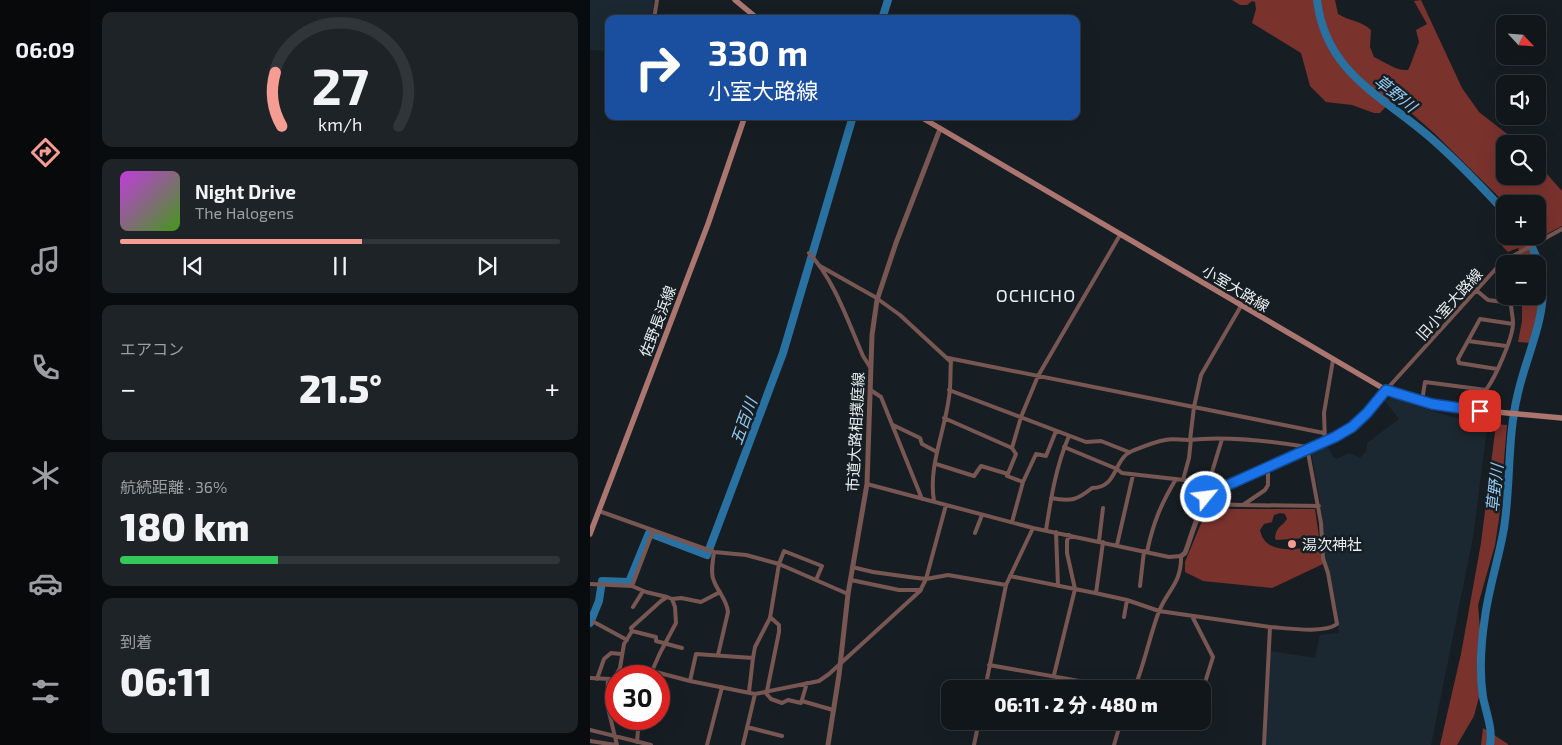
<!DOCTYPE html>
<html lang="ja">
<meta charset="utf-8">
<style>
body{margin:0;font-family:"Exo 2","Noto Sans JP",sans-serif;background:#1e2327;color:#f1f3f6;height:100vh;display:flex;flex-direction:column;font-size:19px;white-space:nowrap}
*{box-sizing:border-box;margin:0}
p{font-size:16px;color:#9c9fa2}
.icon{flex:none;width:28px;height:28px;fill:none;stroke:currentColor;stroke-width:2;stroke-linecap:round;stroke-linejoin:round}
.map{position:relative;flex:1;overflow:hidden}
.sheet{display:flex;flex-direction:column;gap:12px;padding:12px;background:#090c0e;width:500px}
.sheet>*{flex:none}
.top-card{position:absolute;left:15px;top:15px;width:475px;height:105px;border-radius:10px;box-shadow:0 5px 20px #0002,0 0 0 1px #303539;background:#1a4fa0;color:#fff;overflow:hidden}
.needle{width:32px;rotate:116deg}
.buttons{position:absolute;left:906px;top:15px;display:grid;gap:10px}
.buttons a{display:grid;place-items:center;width:50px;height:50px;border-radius:10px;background:#11161a;box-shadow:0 5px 20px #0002,0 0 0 1px #303539;font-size:25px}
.speed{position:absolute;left:15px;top:665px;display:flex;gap:10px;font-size:25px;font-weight:700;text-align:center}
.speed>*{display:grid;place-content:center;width:65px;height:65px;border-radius:50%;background:#11161a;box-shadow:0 5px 20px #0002,0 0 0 1px #303539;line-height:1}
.speed .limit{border:8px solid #d22;background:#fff;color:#111}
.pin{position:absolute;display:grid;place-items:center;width:42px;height:42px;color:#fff;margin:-21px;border-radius:10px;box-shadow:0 2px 8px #0006}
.me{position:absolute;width:55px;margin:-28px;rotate:61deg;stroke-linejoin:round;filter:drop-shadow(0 0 4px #0008)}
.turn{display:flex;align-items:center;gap:18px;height:105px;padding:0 20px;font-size:22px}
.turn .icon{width:65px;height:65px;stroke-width:2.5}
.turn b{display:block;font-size:35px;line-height:42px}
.big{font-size:38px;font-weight:800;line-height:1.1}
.sheet .card{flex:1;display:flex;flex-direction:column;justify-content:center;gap:8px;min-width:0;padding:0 18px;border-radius:10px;background:#1e2327}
.sheet .dial{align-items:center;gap:0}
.dial svg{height:130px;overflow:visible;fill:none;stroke:#303539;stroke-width:7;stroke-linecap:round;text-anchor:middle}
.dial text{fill:#f1f3f6;stroke:none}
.song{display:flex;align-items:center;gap:15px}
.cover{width:60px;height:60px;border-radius:8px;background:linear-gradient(135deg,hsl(290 70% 55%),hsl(100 70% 35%))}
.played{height:5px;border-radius:2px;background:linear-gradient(90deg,#f59c93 55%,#303539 55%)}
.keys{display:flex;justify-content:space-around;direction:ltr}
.heat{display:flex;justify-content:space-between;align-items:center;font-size:28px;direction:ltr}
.charge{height:8px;border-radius:4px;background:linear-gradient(90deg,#34c759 36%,#303539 0)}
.trip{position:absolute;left:351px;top:680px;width:270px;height:50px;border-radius:10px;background:#11161a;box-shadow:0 5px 20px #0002,0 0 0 1px #303539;font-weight:800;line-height:50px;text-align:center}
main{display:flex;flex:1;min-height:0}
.menu{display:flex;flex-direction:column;width:90px;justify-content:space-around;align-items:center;background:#07090a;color:#9c9fa2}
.menu .icon{width:35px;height:35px}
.menu .current{color:#f59c93}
.menu b{font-size:22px;color:#f1f3f6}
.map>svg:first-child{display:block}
</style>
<main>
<nav class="menu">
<b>06:09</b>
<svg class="icon current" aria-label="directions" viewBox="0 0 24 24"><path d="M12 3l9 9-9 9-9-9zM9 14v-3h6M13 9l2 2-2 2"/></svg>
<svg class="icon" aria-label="music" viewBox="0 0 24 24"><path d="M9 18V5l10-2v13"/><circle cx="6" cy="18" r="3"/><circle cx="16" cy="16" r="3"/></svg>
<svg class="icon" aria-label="phone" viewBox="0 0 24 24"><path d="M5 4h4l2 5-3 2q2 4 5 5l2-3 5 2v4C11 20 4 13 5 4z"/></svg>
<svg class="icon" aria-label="climate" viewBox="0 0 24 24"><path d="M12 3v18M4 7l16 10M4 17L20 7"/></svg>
<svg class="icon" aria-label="car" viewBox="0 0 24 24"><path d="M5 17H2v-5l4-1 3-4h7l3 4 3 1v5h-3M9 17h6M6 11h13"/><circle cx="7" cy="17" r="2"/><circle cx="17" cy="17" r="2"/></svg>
<svg class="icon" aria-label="filters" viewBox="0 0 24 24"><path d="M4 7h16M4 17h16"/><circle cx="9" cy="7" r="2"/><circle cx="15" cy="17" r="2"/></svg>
</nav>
<section class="sheet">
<div class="card dial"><svg viewBox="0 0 100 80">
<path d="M14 69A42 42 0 1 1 86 69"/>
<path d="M14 69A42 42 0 0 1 10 36" stroke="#f59c93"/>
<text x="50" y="56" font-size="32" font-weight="700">27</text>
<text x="50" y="72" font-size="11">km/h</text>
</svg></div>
<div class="card">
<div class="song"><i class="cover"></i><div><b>Night Drive</b><p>The Halogens</p></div></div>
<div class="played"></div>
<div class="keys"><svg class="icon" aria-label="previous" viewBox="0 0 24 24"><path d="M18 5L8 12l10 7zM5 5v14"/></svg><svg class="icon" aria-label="pause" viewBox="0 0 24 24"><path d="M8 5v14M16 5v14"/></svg><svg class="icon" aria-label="next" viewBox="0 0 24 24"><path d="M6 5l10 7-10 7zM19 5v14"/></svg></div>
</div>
<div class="card"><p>エアコン</p>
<div class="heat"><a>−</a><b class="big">21.5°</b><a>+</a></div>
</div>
<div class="card"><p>航続距離 · 36%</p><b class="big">180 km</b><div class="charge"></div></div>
<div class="card"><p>到着</p><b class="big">06:11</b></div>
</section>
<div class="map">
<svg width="972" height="745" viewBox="0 0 972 745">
<rect width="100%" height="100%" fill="#171e23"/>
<path fill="#1c2831" d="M0 0H64L61 19H19V51L0 50Z
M803 397 826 406 862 417 892 421 897 428 883 537 841 745H675L680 651 725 658 730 635 749 633 739 571 735 558 731 507 721 451 736 444 743 457 747 459 759 453 770 458 776 451 777 443 809 419 795 401Z"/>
<path fill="#7a322d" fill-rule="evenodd" d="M642 0H745L748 14C759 21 772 21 781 30L780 47 784 57C795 62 806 71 818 70L820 66 829 42 826 30 837 24 824 1 831 0 872 88 889 112 930 144H915V176H948V164L972 191V226L945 240 942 236H948V204H916L844 133 804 98 790 113H784L762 105 736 102 720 86 711 53 662 23 666 9 665 2 662 1 657 5H650Z
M915 219V236H931L943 254 945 264H934L928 248 918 252C905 239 900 233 915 219Z
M948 271C954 294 947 320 942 343L928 342 932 321V296H948Z
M906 424 917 425 909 519 905 545 888 605 894 678 884 716 867 745H850L871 654 891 543Z
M617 509H725L733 564 682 588 613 581 595 572V562ZM690 513 695 514 697 519C691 528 687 525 685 538L686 540 715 538 716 548C698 550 674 552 670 530L674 524 682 522 684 515Z
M893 728 918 744V745H891Z"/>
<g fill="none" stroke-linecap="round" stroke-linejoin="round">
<path stroke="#2971a0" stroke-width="8" d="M727 0C736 74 792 95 842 139 868 162 892 187 915 212
M292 19 298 0
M0 623 9 601 12 581 39 582 59 533 117 555 193 353 263 116
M900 745C903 728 896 713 893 697 889 671 891 643 895 617 899 587 909 558 914 528 921 483 917 437 928 393 936 357 954 323 953 286 952 268 945 251 936 236"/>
<path stroke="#785652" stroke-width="4" d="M64 19 67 0
M219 253C245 281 258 322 273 356L280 367
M230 266 285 297 310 315 361 362C360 374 361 386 359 397 355 431 338 466 344 501
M651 306 611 375 604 407 734 433
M878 341 916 346
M358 358 604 407 600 440
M907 369 869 363 868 359 890 319 923 324
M359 390 496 442 511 441 539 452
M796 390 912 262 972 229
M282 391 291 397 332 499
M832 401 835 382 896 390C905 378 923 338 923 323 923 317 921 310 921 303L898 300 886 290
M354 418 422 448 426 454 417 476 433 482 422 522
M303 425 330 438 332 444 347 452
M735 441 734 413 743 360
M474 447 527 469 532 473 638 485
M422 448 431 417 448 376 530 235
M346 464 384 476 391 466 418 474
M593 480 599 458 601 439
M433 482 446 454 456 456 466 431
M277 484 443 528 579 557 591 556C592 584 576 591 568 614 559 639 554 665 544 689
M461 498C481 502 487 500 502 488 528 488 523 459 542 451 552 447 564 442 575 440 582 438 590 440 598 440 634 436 681 441 717 447L731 523 733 558 738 573 747 624C734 634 696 628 680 627L674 745
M617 500 619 482 632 439
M615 504 653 505 675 490 678 485V467
M653 505 729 506
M9 511 124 552 156 555 189 564 258 594
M456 530C461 498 466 466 479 436
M466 532 468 586
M385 533 392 515
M509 541 513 508
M527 545 543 475
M124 552C123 561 120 573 124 581 128 592 137 600 138 612L128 655
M557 552C563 523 571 504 586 479
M262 567 283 572 319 577 336 579 358 575 416 585
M420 576 505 593 537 600 569 611 680 627
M261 580 309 590H331
M0 584 42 586 56 592 77 597 82 599 85 607 86 623 70 653 62 671
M42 586 63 531
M550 586 554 551
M506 593 513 542
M82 599 91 598 111 602 130 592
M43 607 53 591
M602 616 623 657 612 692
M534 617 537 600
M4 622 37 640
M42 631 66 637V641L92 648
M399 665 534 689
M464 675 485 589 477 553V541L479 535
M60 676 62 671 100 681 165 694 229 681 239 674 330 591 336 579 356 505
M0 678 20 679
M7 679 14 659 21 653 31 654
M18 679 17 704 27 745
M24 679 30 668 34 644 42 631 41 628 71 601 77 597
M100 681 106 654 163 658
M395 689 416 585 443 528
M177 691 189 632V625L180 617
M159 692 163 658 165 647 180 618 189 564 194 551 232 566 226 580
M175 692 181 699 192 703 198 700 211 703 217 683
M212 701 243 710
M157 727 192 736
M0 730 61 745
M0 741 26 745
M47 742 49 719
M117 745 132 687
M153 745 165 694
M384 745 389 721
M524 745 531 721"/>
<path stroke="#785652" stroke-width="5" d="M591 556 595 553C601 538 608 509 619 498 624 493 632 489 638 485L745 437 762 427 777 413 796 390
M238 745 249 675 258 594 277 484 282 335 287 300 306 243 350 129"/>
<path stroke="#ac7670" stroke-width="5.5" d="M145 0 168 19
M329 116 796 390 842 404 864 408 972 418
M0 534 118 224 155 116"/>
</g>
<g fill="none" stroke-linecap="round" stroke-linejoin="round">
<g stroke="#114b97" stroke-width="12">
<path id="route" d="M616 497 617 500 638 485 745 437 762 427 777 413 796 390 842 404 890 411"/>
</g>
<use href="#route" stroke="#1a73e8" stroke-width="9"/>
</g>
<circle fill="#f59c93" stroke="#171e23" stroke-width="2" cx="702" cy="544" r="5"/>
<g text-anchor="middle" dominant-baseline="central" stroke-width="5" stroke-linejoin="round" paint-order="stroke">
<g font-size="15" fill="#e8edf0" stroke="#171e23">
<text transform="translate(646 288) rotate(31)">小室大路線</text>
<text transform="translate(859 304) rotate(-48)">旧小室大路線</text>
<text transform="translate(67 321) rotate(-69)">佐野長浜線</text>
<text transform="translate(265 432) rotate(-87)">市道大路相撲庭線</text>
</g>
<g font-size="15" fill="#e8edf0" stroke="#171e23" text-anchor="start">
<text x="712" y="544">湯次神社</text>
</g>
<g font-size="16" font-style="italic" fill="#94c9f1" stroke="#171e23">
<text transform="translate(806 93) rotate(39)">草野川</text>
<text transform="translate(153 421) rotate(-70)">五百川</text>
<text transform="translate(904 488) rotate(-84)">草野川</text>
</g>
<g font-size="18" letter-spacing="1" fill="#e8edf0" stroke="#171e23">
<text x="446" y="295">OCHICHO</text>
</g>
</g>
</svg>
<div class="buttons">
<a><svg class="needle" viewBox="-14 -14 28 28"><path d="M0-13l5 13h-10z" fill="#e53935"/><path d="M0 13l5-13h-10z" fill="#9c9fa2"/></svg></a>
<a><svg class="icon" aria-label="sound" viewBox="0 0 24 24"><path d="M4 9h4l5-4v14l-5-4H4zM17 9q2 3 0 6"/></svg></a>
<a><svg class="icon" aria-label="search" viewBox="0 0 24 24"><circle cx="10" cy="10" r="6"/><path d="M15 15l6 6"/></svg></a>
<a>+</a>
<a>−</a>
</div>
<div class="speed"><div class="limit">30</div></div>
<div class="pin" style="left:890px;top:411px;background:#d93025"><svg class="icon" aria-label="arrive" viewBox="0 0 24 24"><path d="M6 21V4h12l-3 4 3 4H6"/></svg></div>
<svg class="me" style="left:616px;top:497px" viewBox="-20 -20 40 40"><circle r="17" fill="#1a73e8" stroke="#fff" stroke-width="3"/><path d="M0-11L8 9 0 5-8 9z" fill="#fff"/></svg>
<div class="trip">06:11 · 2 分 · 480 m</div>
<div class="top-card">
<div class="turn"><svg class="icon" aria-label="right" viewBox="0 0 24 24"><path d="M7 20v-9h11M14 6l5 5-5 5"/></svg><div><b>330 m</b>小室大路線</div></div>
</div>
</div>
</main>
